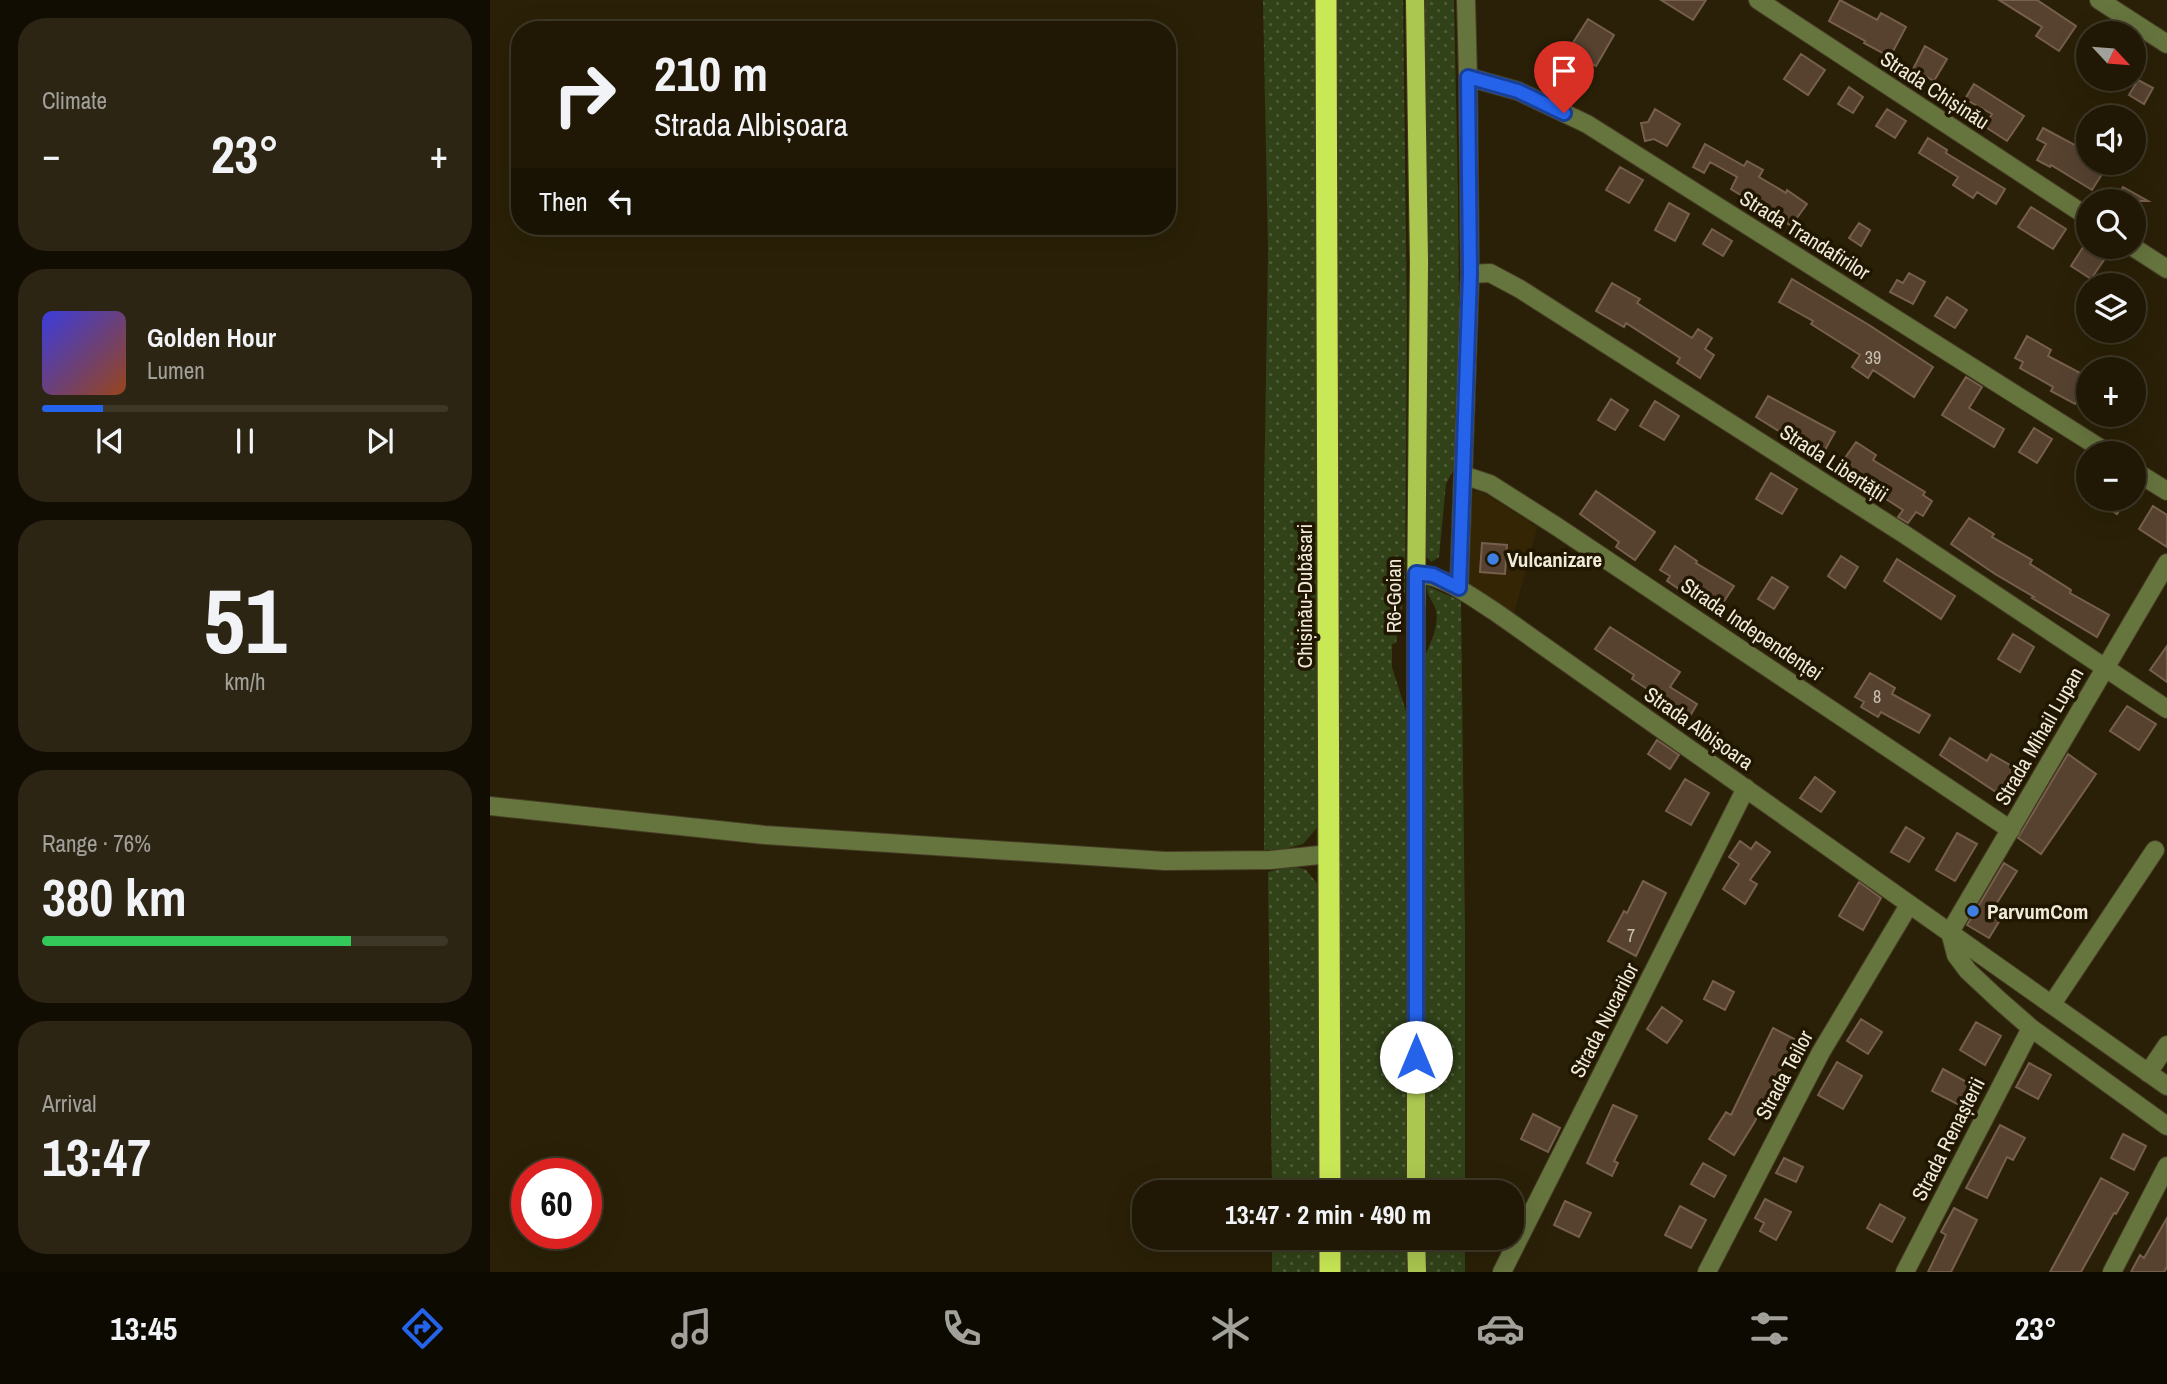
<!DOCTYPE html>
<meta charset="utf-8">
<style>
body{margin:0;font-family:"Archivo Narrow",sans-serif;background:#2d2513;color:#f1f3f6;height:100vh;display:flex;flex-direction:column;font-size:26px;white-space:nowrap}
*{box-sizing:border-box;margin:0}
p{font-size:23px;color:#a2a09a}
.icon{flex:none;width:38px;height:38px;fill:none;stroke:currentColor;stroke-width:2;stroke-linecap:round;stroke-linejoin:round}
.map{position:relative;flex:1;overflow:hidden}
.details{display:flex;flex-direction:column;gap:18px;padding:18px;background:#120d03;width:490px}
.details>*{flex:none}
.banner{position:absolute;left:21px;top:21px;width:665px;height:214px;border-radius:28px;box-shadow:0 7px 28px #0002,0 0 0 2px #3d3727;background:#201805;color:#f1f3f6;overflow:hidden}
.needle{width:46px;rotate:116deg}
.buttons{position:absolute;left:1586px;top:21px;display:grid;gap:14px}
.buttons a{display:grid;place-items:center;width:70px;height:70px;border-radius:50%;background:#201805;box-shadow:0 7px 28px #0002,0 0 0 2px #3d3727;font-size:35px}
.speed{position:absolute;left:21px;top:1158px;display:flex;gap:14px;font-size:35px;font-weight:700;text-align:center}
.speed>*{display:grid;place-content:center;width:91px;height:91px;border-radius:50%;background:#201805;box-shadow:0 7px 28px #0002,0 0 0 2px #3d3727;line-height:1}
.speed .limit{border:10px solid #d22;background:#fff;color:#111}
.pin{position:absolute;display:grid;place-items:center;width:60px;height:60px;color:#fff;margin:-72px -30px;border-radius:50% 50% 50% 0;rotate:-45deg;box-shadow:0 0 7px #0007}
.pin .icon{rotate:45deg}
.me{position:absolute;width:77px;margin:-38px;rotate:0deg;stroke-linejoin:round;filter:drop-shadow(0 0 5px #0008)}
.turn{display:flex;align-items:center;gap:24px;height:147px;padding:0 28px;font-size:32px}
.turn .icon{width:91px;height:91px;stroke-width:2.5}
.turn b{display:block;font-size:49px;line-height:60px}
.then{display:flex;align-items:center;height:66px;padding:0 28px;background:#0003;gap:14px;font-size:26px}
.big{font-size:52px;font-weight:800;line-height:1.1}
.details .widget{flex:1;display:flex;flex-direction:column;justify-content:center;gap:10px;min-width:0;padding:0 24px;border-radius:28px;background:#2d2513}
.details .dial{align-items:center;gap:0}
.dial b{font-size:91px;line-height:1}
.song{display:flex;align-items:center;gap:21px}
.cover{width:84px;height:84px;border-radius:10px;background:linear-gradient(135deg,hsl(240 70% 55%),hsl(20 70% 35%))}
.played{height:7px;border-radius:4px;background:linear-gradient(90deg,#2563eb 15%,#3d3727 15%)}
.keys{display:flex;justify-content:space-around;direction:ltr}
.heat{display:flex;justify-content:space-between;align-items:center;font-size:38px;direction:ltr}
.charge{height:10px;border-radius:5px;background:linear-gradient(90deg,#34c759 76%,#3d3727 0)}
.trip{position:absolute;left:642px;top:1180px;width:392px;height:70px;border-radius:28px;background:#201805;box-shadow:0 7px 28px #0002,0 0 0 2px #3d3727;font-weight:800;line-height:70px;text-align:center}
.dock{display:flex;height:112px;justify-content:space-around;align-items:center;background:#0d0a02;color:#a2a09a}
.dock .icon{width:49px;height:49px}
.dock .selected{color:#2563eb}
.dock b{font-size:32px;color:#f1f3f6}
main{display:flex;flex:1;min-height:0}
.map>svg:first-child{display:block}
</style>
<main>
<section class="details">
<div class="widget"><p>Climate</p>
<div class="heat"><a>−</a><b class="big">23°</b><a>+</a></div>
</div>
<div class="widget">
<div class="song"><i class="cover"></i><div><b>Golden Hour</b><p>Lumen</p></div></div>
<div class="played"></div>
<div class="keys"><svg class="icon" aria-label="previous" viewBox="0 0 24 24"><path d="M18 5L8 12l10 7zM5 5v14"/></svg><svg class="icon" aria-label="pause" viewBox="0 0 24 24"><path d="M8 5v14M16 5v14"/></svg><svg class="icon" aria-label="next" viewBox="0 0 24 24"><path d="M6 5l10 7-10 7zM19 5v14"/></svg></div>
</div>
<div class="widget dial"><b>51</b><p>km/h</p></div>
<div class="widget"><p>Range · 76%</p><b class="big">380 km</b><div class="charge"></div></div>
<div class="widget"><p>Arrival</p><b class="big">13:47</b></div>
</section>
<div class="map">
<svg width="1677" height="1272" viewBox="0 0 1677 1272">
<defs>
<pattern id="grass-dots" width="8" height="8" patternUnits="userSpaceOnUse" patternTransform="scale(1.75)"><rect width="8" height="8" fill="#314218"/><path d="M2 2h.1M6 6h.1" fill="none" stroke="#4f5d39" stroke-width="1.8" stroke-linecap="round"/></pattern>
</defs>
<rect width="100%" height="100%" fill="#2a2007"/>
<path fill="#342605" d="M989 490 1047 527 1024 614 975 580 980 494Z"/>
<path fill="url(#grass-dots)" d="M773 0H829L832 822 813 844 795 849 774 850V500L778 252Z
M845 0H913L917 320 915 590 906 643 902 644V667L918 718 920 1192H848Z
M931 0H964L968 196 970 457 956 484 949 557 941 562 935 555Z
M937 586 971 601 975 933V1192H933L934 659C940 643 951 624 945 607 941 599 937 595 937 586Z
M803 866 816 870 830 887 832 1192H782L778 872Z
M782 1237H832V1272H782Z
M848 1237H920V1272H849Z
M933 1237H975V1272H933Z"/>
<path fill="#574230" stroke="#765f4c" stroke-width="2" d="M1171 0H1216L1203 20Z
M1350 0 1387 20 1391 13 1416 27 1400 57 1374 43 1375 41 1339 21Z
M1509 0H1547L1586 26 1569 51 1546 36 1552 27Z
M1098 19 1124 35 1106 66 1079 49Z
M1435 46 1457 59 1444 81 1423 69Z
M1311 54 1335 70 1318 95 1294 79Z
M1648 80 1663 88 1654 104 1639 95Z
M1484 84 1534 116 1517 141 1494 126 1502 114 1475 99Z
M1359 87 1373 97 1363 113 1348 104Z
M1165 109 1190 124 1177 146 1164 139 1155 141 1151 123 1158 122Z
M1397 109 1416 121 1405 138 1386 126Z
M1553 128 1598 152V163H1619L1602 190 1561 165 1560 167 1547 160 1556 144 1547 139Z
M1438 138 1457 150 1456 153 1515 189 1506 204 1487 192 1483 198 1463 185 1468 177 1429 153Z
M1215 144 1254 166 1257 161 1273 170 1269 177 1296 193 1297 190 1317 204 1301 226 1265 202 1264 203 1241 189 1247 177 1220 162 1214 173 1203 167Z
M1130 167 1153 180 1139 203 1116 190Z
M1633 187 1658 201H1624Z
M1179 203 1199 214 1185 241 1165 230Z
M1541 207 1576 229 1563 249 1528 227Z
M1369 223 1380 230 1371 246 1359 238Z
M1222 229 1242 241 1233 256 1213 244Z
M1595 244 1616 257 1601 279 1581 266Z
M1419 273 1435 282 1423 304 1400 292 1407 280 1413 283Z
M1302 279 1379 325 1443 367 1424 397 1383 370 1378 378 1362 367 1370 355 1321 324 1323 321 1289 302Z
M1122 283 1150 299 1147 303 1202 338 1208 329 1222 338 1215 349 1224 355 1210 378 1187 363 1190 358 1136 323 1134 327 1106 311Z
M1457 297 1477 310 1465 328 1445 316Z
M1537 336 1561 350 1558 356 1598 377V381L1585 404 1561 391 1563 387 1530 368 1533 362 1525 358Z
M1476 377 1492 387 1479 408 1514 429 1504 447 1452 415Z
M1278 396 1345 432 1331 457 1266 417Z
M1121 399 1138 410 1125 430 1108 420Z
M1165 401 1189 416 1174 440 1150 426Z
M1544 428 1562 439 1547 463 1529 452Z
M1366 442 1386 455 1383 460 1435 492 1433 495 1442 501 1433 516 1426 512 1418 523 1408 517 1413 510 1348 468Z
M1281 473 1307 489 1292 514 1266 499Z
M1106 491 1165 532 1145 560 1126 547 1129 542 1090 514Z
M1604 499H1636L1627 514Z
M1663 506 1677 515V547L1649 529Z
M1479 518 1504 534 1502 537 1542 560 1540 564 1581 590 1580 593 1619 615 1607 637 1542 598 1544 597 1505 574 1461 544Z
M992 543 1017 545 1015 574 990 572Z
M1185 546 1207 561 1206 563 1244 586 1231 606 1193 583 1189 589 1177 581 1180 576 1170 570Z
M1351 556 1368 567 1355 588 1338 576Z
M1407 559 1465 596 1451 619 1394 581Z
M1282 577 1298 587 1284 609 1268 599Z
M1120 627 1190 672 1180 687 1207 704 1197 721 1177 709 1180 704 1142 679 1144 675 1105 649Z
M1523 634 1544 647 1530 672 1508 659Z
M1677 646V682L1660 670Z
M1380 673 1405 688 1402 694 1440 715 1429 733 1391 712 1388 717 1371 707 1374 702 1365 697Z
M1637 706 1666 724 1649 750 1620 731Z
M1460 738 1497 761 1501 754 1525 768 1509 794 1450 755Z
M1167 740 1189 755 1180 769 1158 754Z
M1578 754 1606 774 1551 854 1528 838Z
M1325 777 1345 792 1331 812 1310 798Z
M1195 779 1219 793 1201 825 1176 811Z
M1416 827 1434 838 1419 862 1401 852Z
M1467 833 1487 844 1465 881 1446 870Z
M1250 841 1261 849 1266 842 1280 852 1260 880 1267 884 1255 904 1233 889 1249 864 1239 857Z
M1514 863 1527 871 1505 906 1515 912 1499 938 1477 925Z
M1153 881 1176 893 1146 956 1118 941 1134 911 1137 913Z
M1369 882 1391 898 1373 930 1349 916Z
M1223 981 1244 992 1235 1010 1214 999Z
M1172 1007 1192 1021 1177 1043 1157 1029Z
M1371 1019 1392 1032 1378 1054 1357 1041Z
M1486 1022 1511 1036 1495 1065 1470 1050Z
M1283 1028 1308 1041 1293 1065 1264 1123 1244 1155 1219 1139 1236 1112 1241 1115Z
M1347 1062 1372 1076 1353 1109 1328 1095Z
M1539 1063 1561 1075 1548 1099 1526 1087Z
M1453 1069 1482 1085 1471 1106 1442 1091Z
M1123 1105 1147 1116 1124 1161 1128 1163 1122 1176 1097 1163Z
M1043 1114 1070 1128 1058 1152 1031 1139Z
M1510 1125 1535 1138 1523 1160 1517 1157 1497 1198 1476 1188Z
M1633 1134 1656 1146 1644 1170 1621 1158Z
M1294 1158 1313 1167 1306 1182 1286 1173Z
M1213 1163 1236 1176 1224 1197 1201 1184Z
M1611 1178 1638 1193 1626 1214 1624 1213 1591 1272H1560Z
M1275 1199 1301 1212 1286 1240 1270 1231 1274 1223 1265 1218Z
M1075 1201 1101 1213 1089 1237 1064 1225Z
M1390 1204 1415 1218 1402 1242 1377 1228Z
M1190 1206 1216 1220 1201 1248 1175 1235Z
M1464 1208 1487 1220 1461 1272H1438L1456 1235 1451 1232Z
M1677 1218V1267L1674 1272H1641L1650 1255 1654 1258Z"/>
<g fill="none" stroke-linecap="round" stroke-linejoin="round">
<g stroke="#463c25" stroke-width="20">
<path id="minor" d="M1268 0 1598 217
M1609 0 1677 44
M978 77 1028 91 1097 124 1618 453
M1643 247 1677 269
M980 274 1000 273 1030 289 1414 534 1677 709
M1643 470 1677 491
M973 475 1000 484 1066 526 1521 830
M926 573C956 577 979 595 1004 611L1677 1086
M969 588 980 274 978 77 976 0
M0 806 275 835 675 861 781 860 839 854
M1460 932 1677 563
M1460 932 1466 955 1478 971 1509 1000 1541 1028 1677 1126
M1562 1004 1665 850
M1658 1073 1677 1045
M1012 1272 1256 788
M1217 1272 1331 1052 1419 905
M1415 1272 1541 1028
M1622 1272 1677 1166"/>
</g>
<g stroke="#463c25" stroke-width="20">
<path id="major" d="M925 0 929 262 926 615V1192
M926 1237 927 1272"/>
</g>
<g stroke="#463c25" stroke-width="24">
<path id="highway" d="M836 0 840 1192
M840 1237V1272"/>
</g>
<use href="#minor" stroke="#66743e" stroke-width="18"/>
<use href="#major" stroke="#acc750" stroke-width="18"/>
<use href="#highway" stroke="#c8e855" stroke-width="21"/>
</g>
<g fill="none" stroke-linecap="round" stroke-linejoin="round">
<g stroke="#184099" stroke-width="18">
<path id="route" d="M926 1057V573L943 575 969 588 980 274 978 77 1028 91 1074 113"/>
</g>
<use href="#route" stroke="#2563eb" stroke-width="12"/>
</g>
<g fill="#3f7fe0" stroke="#211701" stroke-width="2.5">
<circle cx="1003" cy="559" r="7"/>
<circle cx="1483" cy="911" r="7"/>
</g>
<g text-anchor="middle" dominant-baseline="central" stroke-width="7" stroke-linejoin="round" paint-order="stroke">
<g font-size="18" fill="#cac0b0">
<text x="1383" y="357">39</text>
<text x="1387" y="696">8</text>
<text x="1141" y="935">7</text>
</g>
<g font-size="21" fill="#f0eadb" stroke="#211701">
<text transform="translate(1445 90) rotate(33)">Strada Chișinău</text>
<text transform="translate(1315 235) rotate(32)">Strada Trandafirilor</text>
<text transform="translate(1344 463) rotate(33)">Strada Libertății</text>
<text transform="translate(814 596) rotate(-90)">Chișinău-Dubăsari</text>
<text transform="translate(903 596) rotate(-90)">R6-Goian</text>
<text transform="translate(1262 629) rotate(34)">Strada Independenței</text>
<text transform="translate(1209 728) rotate(35)">Strada Albișoara</text>
<text transform="translate(1549 736) rotate(-60)">Strada Mihail Lupan</text>
<text transform="translate(1114 1020) rotate(-63)">Strada Nucarilor</text>
<text transform="translate(1294 1075) rotate(-62)">Strada Teilor</text>
<text transform="translate(1458 1139) rotate(-63)">Strada Renașterii</text>
</g>
<g font-size="21" font-weight="bold" fill="#f0eadb" stroke="#211701" text-anchor="start">
<text x="1017" y="559">Vulcanizare</text>
<text x="1497" y="911">ParvumCom</text>
</g>
</g>
</svg>
<div class="buttons">
<a><svg class="needle" viewBox="-14 -14 28 28"><path d="M0-13l5 13h-10z" fill="#e53935"/><path d="M0 13l5-13h-10z" fill="#a2a09a"/></svg></a>
<a><svg class="icon" aria-label="sound" viewBox="0 0 24 24"><path d="M4 9h4l5-4v14l-5-4H4zM17 9q2 3 0 6"/></svg></a>
<a><svg class="icon" aria-label="search" viewBox="0 0 24 24"><circle cx="10" cy="10" r="6"/><path d="M15 15l6 6"/></svg></a>
<a><svg class="icon" aria-label="layers" viewBox="0 0 24 24"><path d="M12 4l9 5-9 5-9-5zM3 14l9 5 9-5"/></svg></a>
<a>+</a>
<a>−</a>
</div>
<div class="speed"><div class="limit">60</div></div>
<div class="pin" style="left:1074px;top:113px;background:#d93025"><svg class="icon" aria-label="arrive" viewBox="0 0 24 24"><path d="M6 21V4h12l-3 4 3 4H6"/></svg></div>
<svg class="me" style="left:926px;top:1057px" viewBox="-20 -20 40 40"><circle r="19" fill="#fff"/><path d="M0-13L10 11 0 6-10 11z" fill="#2563eb"/></svg>
<div class="trip">13:47 · 2 min · 490 m</div>
<div class="banner">
<div class="turn"><svg class="icon" aria-label="right" viewBox="0 0 24 24"><path d="M7 20v-9h11M14 6l5 5-5 5"/></svg><div><b>210 m</b>Strada Albișoara</div></div>
<div class="then">Then<svg class="icon" aria-label="left" viewBox="0 0 24 24"><path d="M17 20v-9H6M10 6l-5 5 5 5"/></svg></div>
</div>
</div>
</main>
<nav class="dock">
<b>13:45</b>
<svg class="icon selected" aria-label="directions" viewBox="0 0 24 24"><path d="M12 3l9 9-9 9-9-9zM9 14v-3h6M13 9l2 2-2 2"/></svg>
<svg class="icon" aria-label="music" viewBox="0 0 24 24"><path d="M9 18V5l10-2v13"/><circle cx="6" cy="18" r="3"/><circle cx="16" cy="16" r="3"/></svg>
<svg class="icon" aria-label="phone" viewBox="0 0 24 24"><path d="M5 4h4l2 5-3 2q2 4 5 5l2-3 5 2v4C11 20 4 13 5 4z"/></svg>
<svg class="icon" aria-label="climate" viewBox="0 0 24 24"><path d="M12 3v18M4 7l16 10M4 17L20 7"/></svg>
<svg class="icon" aria-label="car" viewBox="0 0 24 24"><path d="M5 17H2v-5l4-1 3-4h7l3 4 3 1v5h-3M9 17h6M6 11h13"/><circle cx="7" cy="17" r="2"/><circle cx="17" cy="17" r="2"/></svg>
<svg class="icon" aria-label="filters" viewBox="0 0 24 24"><path d="M4 7h16M4 17h16"/><circle cx="9" cy="7" r="2"/><circle cx="15" cy="17" r="2"/></svg>
<b>23°</b>
</nav>
